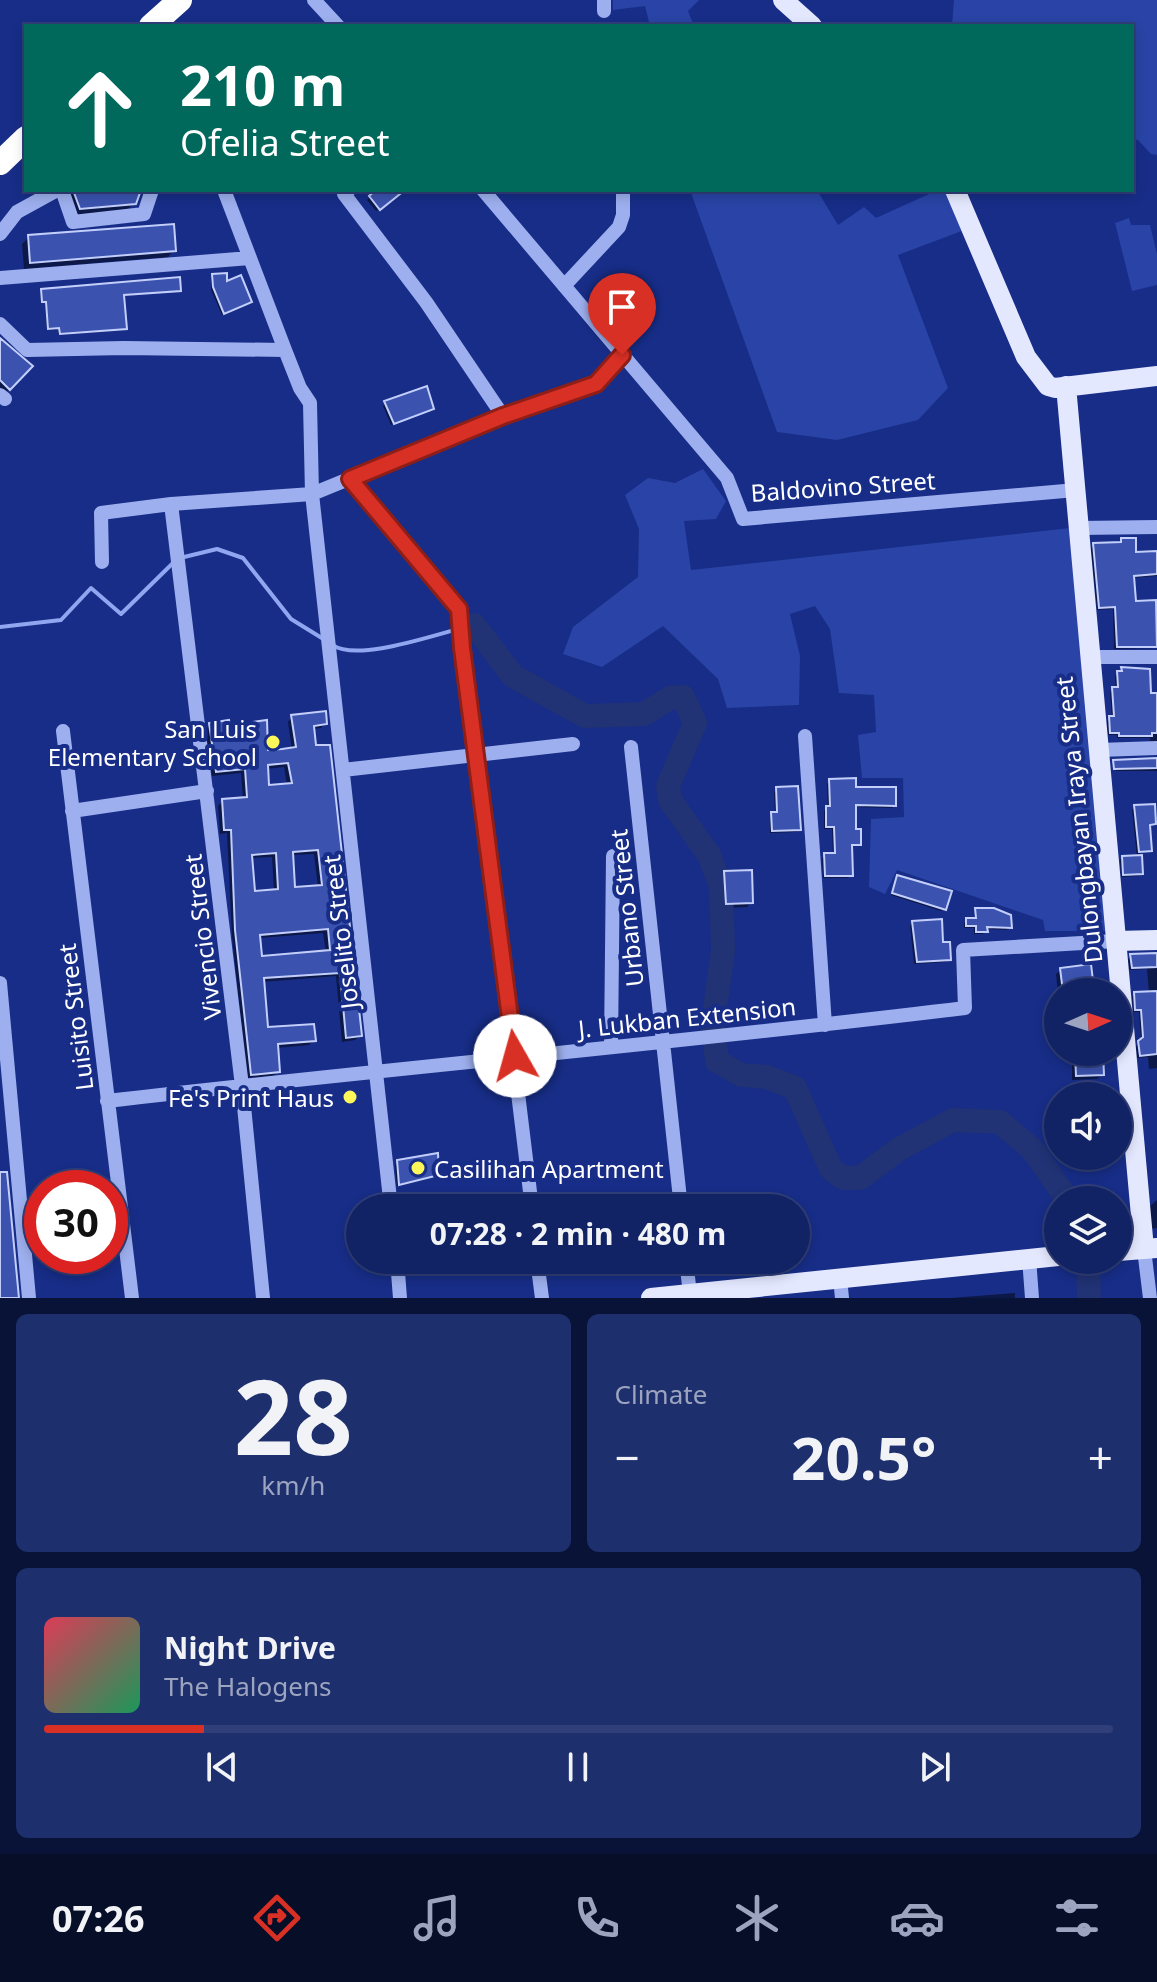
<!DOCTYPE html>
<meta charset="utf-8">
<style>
body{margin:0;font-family:"Noto Sans",sans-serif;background:#1e2f6e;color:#f1f3f6;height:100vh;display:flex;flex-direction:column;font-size:30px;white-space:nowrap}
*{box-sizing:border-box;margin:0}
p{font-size:26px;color:#9ca4bf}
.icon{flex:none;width:44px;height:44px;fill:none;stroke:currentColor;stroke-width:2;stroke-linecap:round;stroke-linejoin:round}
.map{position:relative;height:1298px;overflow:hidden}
.side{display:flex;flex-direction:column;gap:16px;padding:16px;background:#091338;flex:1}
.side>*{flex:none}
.hud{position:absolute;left:24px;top:24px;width:1110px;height:168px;border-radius:0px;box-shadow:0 4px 12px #0003,0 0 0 2px #303f79;background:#00695c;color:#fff;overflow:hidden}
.needle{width:52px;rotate:87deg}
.tools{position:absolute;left:1044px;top:978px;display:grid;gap:16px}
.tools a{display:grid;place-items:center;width:88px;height:88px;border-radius:50%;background:#112265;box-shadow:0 4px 12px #0003,0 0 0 2px #303f79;font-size:40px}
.speed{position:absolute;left:24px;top:1170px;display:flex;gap:16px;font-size:40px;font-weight:700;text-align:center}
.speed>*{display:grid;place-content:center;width:104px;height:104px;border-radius:50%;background:#112265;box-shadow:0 4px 12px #0003,0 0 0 2px #303f79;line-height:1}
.speed .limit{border:12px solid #d22;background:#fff;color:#111}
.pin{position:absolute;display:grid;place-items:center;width:68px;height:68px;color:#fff;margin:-82px -34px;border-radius:50% 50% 50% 0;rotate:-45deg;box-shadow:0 0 8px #0007}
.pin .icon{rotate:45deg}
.me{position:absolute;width:88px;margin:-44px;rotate:353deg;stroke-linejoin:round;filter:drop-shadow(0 0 6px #0008)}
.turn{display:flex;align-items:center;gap:28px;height:168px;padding:0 24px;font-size:36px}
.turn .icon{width:104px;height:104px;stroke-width:2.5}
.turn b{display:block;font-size:56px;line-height:68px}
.big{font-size:60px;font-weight:700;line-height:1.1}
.side .card{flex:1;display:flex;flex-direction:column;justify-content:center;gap:12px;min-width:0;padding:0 28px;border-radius:12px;background:#1e2f6e}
.side .dial{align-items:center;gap:0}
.dial b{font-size:104px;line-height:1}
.song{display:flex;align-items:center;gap:24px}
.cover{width:96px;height:96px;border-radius:12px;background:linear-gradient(135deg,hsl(350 70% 55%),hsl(150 70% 35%))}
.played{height:8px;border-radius:4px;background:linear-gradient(90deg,#d93025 15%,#303f79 15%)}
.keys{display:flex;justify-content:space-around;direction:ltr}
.heat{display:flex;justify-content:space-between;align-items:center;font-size:44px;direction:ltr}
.side .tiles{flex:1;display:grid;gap:16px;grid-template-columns:1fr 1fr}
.card:last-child{grid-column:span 2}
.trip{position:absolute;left:346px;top:1194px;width:464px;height:80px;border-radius:40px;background:#112265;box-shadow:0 4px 12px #0003,0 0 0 2px #303f79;font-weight:700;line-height:80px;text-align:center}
.menu{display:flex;height:128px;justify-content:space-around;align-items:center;background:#070e28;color:#9ca4bf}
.menu .icon{width:56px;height:56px}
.menu .active{color:#d93025}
.menu b{font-size:36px;color:#f1f3f6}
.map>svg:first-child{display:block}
</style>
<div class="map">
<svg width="1157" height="1298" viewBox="0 0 1157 1298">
<rect width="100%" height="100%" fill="#172d87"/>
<path fill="#2944a6" d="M613 0H699L688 11 694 26H650L645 6 613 10Z
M954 0H1157V155L1151 154 1138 140 1132 139V26H952Z
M690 190H817L838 225 864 207 876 218 938 190H952L967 229 898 255 948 388 918 420 837 440 777 432Z
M1129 218 1131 225H1150L1157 254V285L1132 291 1115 223Z
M703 469 726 501 716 519 684 521 691 570 1070 528 1108 931H1045L1043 920 897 870 885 894 869 887 871 819 904 817 903 778H862L858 735 876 732 874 695 839 693 830 629 815 606 790 614 800 656 799 705 727 708 718 679 663 626 602 667 563 654 573 627 638 577 639 529 625 495 648 478 675 483Z"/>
<path fill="#0007" fill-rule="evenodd" d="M65 190H139L134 203 127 210 73 215Z
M379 190 400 191 376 211 367 200Z
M29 237 174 250 168 257 24 269 22 244Z
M213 276 225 283 250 302 222 315 211 290V279Z
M179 290 122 296 123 330 59 335 58 329 47 330 45 303H41L40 292Z
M0 340 30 367 5 393 0 388Z
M385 403 432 408 391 425 383 406Z
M1122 540 1134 554 1157 553V576L1132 578 1134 604 1157 602V648L1114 649 1113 609 1097 610 1091 548 1094 545 1117 544Z
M1122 669 1149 696 1157 695V742L1150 741V738H1117V735H1108L1107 721 1112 718 1110 692 1116 689 1115 676Z
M292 717 325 723 321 728 312 729 360 1036 355 1040 342 1042 336 976 262 982 266 1030 314 1040 309 1045 276 1048 278 1071 273 1076 247 1078 232 936 227 833 220 834 218 806 223 801 243 799 241 773 212 776 205 730 210 725 230 742 249 740 248 728 253 723 266 753 292 750 288 722ZM284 767 287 785 267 787 266 769ZM314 854 318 887 293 889 292 855ZM272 857 274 891 253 893 250 858ZM323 933 326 953 260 958 259 938Z
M1157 760V771H1116L1115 761Z
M830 781 894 805 892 808 854 807V831L859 844 850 847 851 875 848 878H823L822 858 833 855 832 829H824V811L828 807 827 784Z
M777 789 799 830 796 832 770 833V817L775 814 774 792Z
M1134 807 1154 824 1148 827 1149 850 1140 853 1141 873 1138 876 1121 877 1120 860 1122 858 1137 857 1132 810Z
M725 873 751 902 747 907 722 908 720 878Z
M898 878 944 909 941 911 891 895Z
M976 910 1009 927 1007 930 986 929 983 934H974V928H964V923L974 920Z
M913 923 941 944 949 959 946 962 914 964 910 925Z
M1157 954V1068L1149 1069 1148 1057 1137 1058 1136 1046 1141 1042 1139 1012H1133L1132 997 1135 994 1149 993 1147 969 1129 970 1128 959 1131 956Z
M1061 970 1092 988 1088 992H1058L1056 974Z
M1072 1052H1101L1102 1075 1097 1079 1072 1080Z
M398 1162 437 1175 397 1186 395 1165Z
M1157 1200V1228L1151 1229 1149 1207Z
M707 1260H719L720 1266 708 1268Z
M1015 1293V1298H951Z"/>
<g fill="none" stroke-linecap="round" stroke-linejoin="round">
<path stroke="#90a6f0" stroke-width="4" d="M180 558 217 549 243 558 291 619 325 640
M0 627 61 620 91 588 121 614 173 563
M332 645C360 663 441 632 474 625"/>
<path stroke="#213275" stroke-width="24" d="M474 625 513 676 585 716 644 714 670 698 683 697 695 723 668 786 670 800 709 855 721 886 723 950 713 1023 717 1061 741 1075 767 1077 795 1088 831 1169 843 1178H860L899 1149 953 1120 1000 1122 1033 1150 1068 1200
M1088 1260 1089 1298"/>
</g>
<path fill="#3b53af" stroke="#c3cffa" stroke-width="2" fill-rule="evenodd" d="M73 190H141L136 204 80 209Z
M376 190H405L380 210 369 196Z
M174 224 176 251 30 263 28 235Z
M227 273V281L241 275 252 302 224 314 213 287 212 274Z
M180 277 181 291 124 295 127 329 60 334 59 328 48 329 46 302H42L41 289Z
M0 338 33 366 10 390 0 380Z
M427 386 434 409 394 424 384 401Z
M1121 538H1136V552L1157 551V574L1134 576 1136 601 1156 600 1157 647H1117L1115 607 1099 608 1093 543 1121 542Z
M1121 667 1150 669 1151 693H1157V733H1152V736H1119V733H1110L1109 716H1114L1112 687H1118L1117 671H1122Z
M326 711 327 724 314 726 316 745H330L362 1036 346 1038 340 973 264 978 268 1027 314 1024 316 1041 278 1044 280 1072 251 1075 235 930 231 830H224L222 799 247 797 245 769 216 772 209 723 229 720 232 740 253 738 252 722 267 720 268 750 282 749 296 747 291 715ZM288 763 292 783 269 785 268 765ZM318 850 322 885 295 887 293 852ZM276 853 278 889 255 891 252 855ZM328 929 330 950 262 956 260 935Z
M1157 758V768L1114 769 1113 760Z
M856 778V787H896V806L856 805V829H861V845H852L853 876H825L824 853H835L834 827H826V806H830L829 779Z
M798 786 801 830 772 831 771 812H777L776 787Z
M1155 804 1156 824 1150 825 1152 851 1139 852 1134 805Z
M1142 855 1143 874 1123 875 1122 856Z
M752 870 753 903 726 904 724 871Z
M897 875 952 891 946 910 892 893Z
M975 908H994L1011 915 1012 928 987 927 988 932H976V926H966V918H976Z
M942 919 943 942H950L951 960 917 962 912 921Z
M1157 953V967L1132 968 1130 954Z
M1091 964 1094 989 1063 992 1060 968Z
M1157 991V1054L1140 1056 1138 1041 1143 1037 1141 1010H1135L1134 992Z
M1075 1052H1103L1104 1075 1076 1076Z
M438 1153 439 1175 399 1185 397 1160Z
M0 1172H7L19 1298H0Z"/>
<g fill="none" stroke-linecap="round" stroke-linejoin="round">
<path stroke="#9dafee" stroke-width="14" d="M314 0 338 26
M604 11V0
M62 190 73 222 144 214 152 190
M224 190 285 350 300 388 310 403 312 494 391 1208
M349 190 344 194 426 302 503 416
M483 190 727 478 743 519 1076 490
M0 234 17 212 57 190
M0 278 250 258
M564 286 619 227 623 215V190
M0 324 27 350 124 348 285 350
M0 395 5 399
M350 479 459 609 532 1208
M171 504 242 1086 263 1298
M1079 528 1157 527
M102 562 101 513 171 504 312 494 503 416 596 384 622 355
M1089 657H1157
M63 731 132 1298
M805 736 825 1025
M631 747 681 1208
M1099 750 1157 748
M343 770 573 744
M72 811 207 791
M0 983 29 1298
M611 1046 613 856
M107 1101C393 1068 679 1043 965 1008L963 950 1116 941
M1144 1249 1150 1298
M1029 1258 1032 1298
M397 1260 400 1298
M537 1260 542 1298
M686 1260 690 1294
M840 1278 842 1298"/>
<path stroke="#e4e8ff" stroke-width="20" d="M783 0 812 26
M955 190 1026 357 1048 386 1055 388 1157 376
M1066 386 1144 1249
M1116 941 1157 940
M1118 1251 1157 1248
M651 1298 1058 1256"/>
<path stroke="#fff" stroke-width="24" d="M151 26 180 0
M0 163 26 138"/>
</g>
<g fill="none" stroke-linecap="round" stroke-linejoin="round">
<g stroke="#8d1f18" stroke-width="20">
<path id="route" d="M515 1056 462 648 459 609 350 479 503 416 596 384 622 355"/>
</g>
<use href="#route" stroke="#d93025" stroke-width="14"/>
</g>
<g fill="#fff75a" stroke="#172d87" stroke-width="3">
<circle cx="273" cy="742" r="8"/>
<circle cx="350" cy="1097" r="8"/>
<circle cx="418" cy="1168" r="8"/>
</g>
<g text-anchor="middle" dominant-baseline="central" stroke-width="8" stroke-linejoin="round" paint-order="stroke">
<g font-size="24" fill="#fff" stroke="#172d87">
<text transform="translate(843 486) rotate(-4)">Baldovino Street</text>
<text transform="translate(1078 820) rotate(-96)">Dulongbayan Iraya Street</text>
<text transform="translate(626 908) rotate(-96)">Urbano Street</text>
<text transform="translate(340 932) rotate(-97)">Joselito Street</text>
<text transform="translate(202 937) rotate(-97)">Vivencio Street</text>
<text transform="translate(75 1017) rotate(-97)">Luisito Street</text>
<text transform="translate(687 1017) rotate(-6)">J. Lukban Extension</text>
</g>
<g font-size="24" fill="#fff" stroke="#172d87" text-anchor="end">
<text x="257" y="728">San Luis<tspan x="257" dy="28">Elementary School</tspan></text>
<text x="334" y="1097">Fe's Print Haus</text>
<text x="434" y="1168" text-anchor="start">Casilihan Apartment</text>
</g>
</g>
</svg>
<div class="tools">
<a><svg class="needle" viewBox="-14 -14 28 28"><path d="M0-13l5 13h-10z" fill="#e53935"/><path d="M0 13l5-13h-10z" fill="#9ca4bf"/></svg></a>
<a><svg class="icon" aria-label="sound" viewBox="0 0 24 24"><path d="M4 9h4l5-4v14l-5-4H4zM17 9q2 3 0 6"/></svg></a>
<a><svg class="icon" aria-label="layers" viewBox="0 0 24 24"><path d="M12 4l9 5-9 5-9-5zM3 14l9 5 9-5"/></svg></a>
</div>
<div class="speed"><div class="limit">30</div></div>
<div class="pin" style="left:622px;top:355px;background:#d93025"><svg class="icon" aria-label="arrive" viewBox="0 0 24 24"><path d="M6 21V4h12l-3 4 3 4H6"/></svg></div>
<svg class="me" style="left:515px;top:1056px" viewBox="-20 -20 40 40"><circle r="19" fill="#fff"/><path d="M0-13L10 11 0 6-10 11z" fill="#d93025"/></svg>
<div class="trip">07:28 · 2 min · 480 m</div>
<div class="hud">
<div class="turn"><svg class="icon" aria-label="ahead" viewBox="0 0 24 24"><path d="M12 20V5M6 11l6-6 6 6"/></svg><div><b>210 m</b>Ofelia Street</div></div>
</div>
</div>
<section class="side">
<div class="tiles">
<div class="card dial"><b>28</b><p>km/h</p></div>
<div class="card"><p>Climate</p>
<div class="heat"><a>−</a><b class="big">20.5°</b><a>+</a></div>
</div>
<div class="card">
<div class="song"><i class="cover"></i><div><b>Night Drive</b><p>The Halogens</p></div></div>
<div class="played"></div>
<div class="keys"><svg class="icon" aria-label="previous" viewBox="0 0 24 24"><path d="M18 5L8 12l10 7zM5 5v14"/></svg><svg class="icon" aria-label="pause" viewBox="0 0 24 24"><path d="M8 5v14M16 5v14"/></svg><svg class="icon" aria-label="next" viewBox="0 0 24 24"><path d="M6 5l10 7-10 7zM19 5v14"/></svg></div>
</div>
</div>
</section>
<nav class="menu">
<b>07:26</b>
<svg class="icon active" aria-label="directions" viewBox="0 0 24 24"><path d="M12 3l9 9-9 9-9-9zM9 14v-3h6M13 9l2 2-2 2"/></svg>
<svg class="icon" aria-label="music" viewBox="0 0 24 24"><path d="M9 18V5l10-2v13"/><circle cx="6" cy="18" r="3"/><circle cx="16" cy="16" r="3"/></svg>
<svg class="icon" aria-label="phone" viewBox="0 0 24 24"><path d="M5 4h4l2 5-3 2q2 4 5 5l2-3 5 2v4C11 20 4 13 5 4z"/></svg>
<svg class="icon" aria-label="climate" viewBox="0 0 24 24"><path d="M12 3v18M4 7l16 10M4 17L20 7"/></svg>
<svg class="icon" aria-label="car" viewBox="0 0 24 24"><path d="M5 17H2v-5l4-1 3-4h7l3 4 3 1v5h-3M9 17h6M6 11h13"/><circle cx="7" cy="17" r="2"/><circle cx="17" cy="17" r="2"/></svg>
<svg class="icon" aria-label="filters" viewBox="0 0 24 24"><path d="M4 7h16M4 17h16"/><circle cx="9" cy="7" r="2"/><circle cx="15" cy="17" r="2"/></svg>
</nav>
